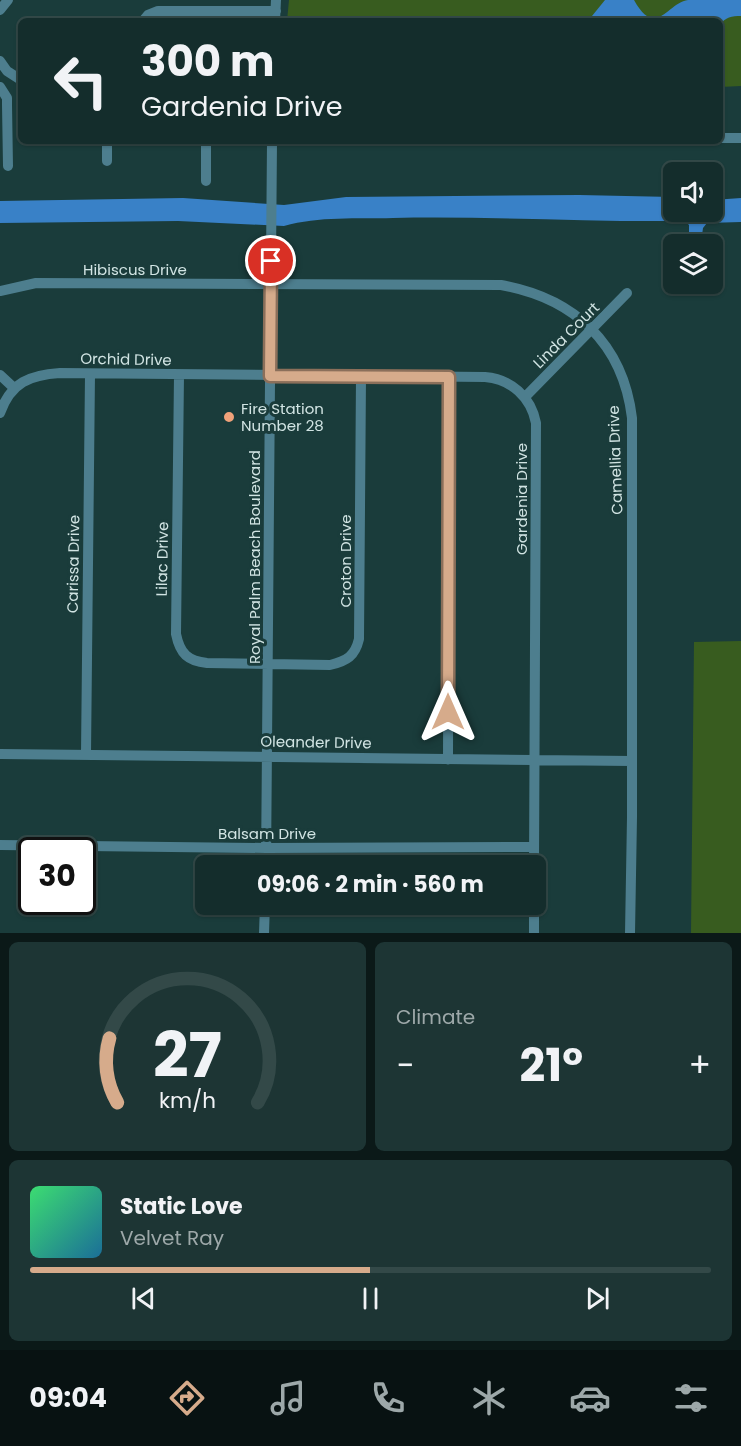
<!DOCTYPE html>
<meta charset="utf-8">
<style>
body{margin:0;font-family:Poppins,sans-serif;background:#1d3534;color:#f1f3f6;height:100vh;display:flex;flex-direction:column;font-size:22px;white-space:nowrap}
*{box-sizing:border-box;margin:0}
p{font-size:20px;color:#9da8a9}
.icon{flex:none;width:33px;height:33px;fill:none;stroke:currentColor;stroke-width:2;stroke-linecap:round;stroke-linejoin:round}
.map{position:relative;height:933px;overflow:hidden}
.side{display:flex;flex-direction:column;gap:9px;padding:9px;background:#0b1918;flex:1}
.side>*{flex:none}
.guide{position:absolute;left:18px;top:18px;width:705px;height:126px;border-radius:9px;box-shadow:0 2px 4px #0004,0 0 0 2px #334948;background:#142d2c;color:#f1f3f6;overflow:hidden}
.buttons{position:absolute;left:663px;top:162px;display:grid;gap:12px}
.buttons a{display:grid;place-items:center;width:60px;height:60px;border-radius:9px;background:#142d2c;box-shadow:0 2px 4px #0004,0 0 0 2px #334948;font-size:30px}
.speed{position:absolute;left:18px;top:837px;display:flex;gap:12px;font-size:30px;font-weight:700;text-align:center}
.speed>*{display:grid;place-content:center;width:78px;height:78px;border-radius:50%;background:#142d2c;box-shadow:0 2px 4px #0004,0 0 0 2px #334948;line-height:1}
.speed .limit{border:3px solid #111;border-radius:9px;background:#fff;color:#111}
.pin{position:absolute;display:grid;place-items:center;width:51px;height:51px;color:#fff;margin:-26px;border:3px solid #fff;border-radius:50%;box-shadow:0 2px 6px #0007}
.me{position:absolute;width:66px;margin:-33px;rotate:0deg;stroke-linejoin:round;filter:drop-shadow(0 0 4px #0008)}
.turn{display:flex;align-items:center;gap:21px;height:126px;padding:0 24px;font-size:27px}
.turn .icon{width:78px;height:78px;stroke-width:2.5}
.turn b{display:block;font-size:42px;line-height:51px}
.big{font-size:45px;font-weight:700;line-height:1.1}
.side .widget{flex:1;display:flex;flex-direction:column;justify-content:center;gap:9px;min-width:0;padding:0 21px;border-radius:9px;background:#1d3534}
.side .dial{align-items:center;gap:0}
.dial svg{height:156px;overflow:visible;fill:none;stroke:#334948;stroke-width:7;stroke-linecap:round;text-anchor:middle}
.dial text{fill:#f1f3f6;stroke:none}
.song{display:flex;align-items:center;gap:18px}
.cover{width:72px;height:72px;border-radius:9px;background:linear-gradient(135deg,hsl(140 70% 55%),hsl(200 70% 35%))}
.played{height:6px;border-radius:3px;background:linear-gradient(90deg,#d6ab8b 50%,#334948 50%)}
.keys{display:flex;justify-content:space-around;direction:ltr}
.heat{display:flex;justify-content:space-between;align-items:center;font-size:33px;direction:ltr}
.side .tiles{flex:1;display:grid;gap:9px;grid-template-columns:1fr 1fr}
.widget:last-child{grid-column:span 2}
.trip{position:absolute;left:195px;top:855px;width:351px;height:60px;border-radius:9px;background:#142d2c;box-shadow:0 2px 4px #0004,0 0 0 2px #334948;font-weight:700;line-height:60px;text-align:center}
.tab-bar{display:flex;height:96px;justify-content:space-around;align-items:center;background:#081212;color:#9da8a9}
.tab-bar .icon{width:42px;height:42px}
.tab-bar .current{color:#d6ab8b}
.tab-bar b{font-size:27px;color:#f1f3f6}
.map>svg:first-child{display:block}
</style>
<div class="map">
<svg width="741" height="933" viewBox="0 0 741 933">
<rect width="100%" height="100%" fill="#1a3c3b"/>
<path fill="#385c1f" d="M289 0H741V86L720 87V21H287Z
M741 641V933H691L694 642Z"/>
<path fill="#3981c7" d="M605 0H634C656 40 668 2 688 0 705 0 724 0 741 0V16C732 16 725 17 720 25V21H591L592 16Z
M579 195 673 197 674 212H712L713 200 741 198V222L707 223 703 228 702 235H689V225L686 222 681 221C585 222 489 216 393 218 357 219 319 216 284 226L178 221 0 223V201L183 198 284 205 346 197Z"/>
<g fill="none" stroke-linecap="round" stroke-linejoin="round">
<path stroke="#4d7e8e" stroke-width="10" d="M0 10 8 0
M143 21 148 15 158 11H276
M275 21 276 0
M0 61 7 71 21 80
M0 87 7 98V105L8 166
M720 138H741
M107 141V161
M272 141H334
M206 181V141
M0 291 36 283 501 285C574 298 623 343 632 418V817L630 933
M0 375 14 388
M179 375 176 634C180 654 188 661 207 663L330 665C347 661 355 656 359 639L361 377
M525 397 627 293
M0 413C11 382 30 375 60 373L485 377C511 379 531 397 536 423L534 866
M0 754 632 761
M86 754 90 374
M448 760 449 377
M0 845 266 848 534 847
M266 866 272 141
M264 933 265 904
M534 933V904"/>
</g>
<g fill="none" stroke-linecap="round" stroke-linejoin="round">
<g stroke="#8b6f5a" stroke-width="15">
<path id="route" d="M271 261 270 376 449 377 448 712"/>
</g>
<use href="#route" stroke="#d6ab8b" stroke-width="10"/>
</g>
<circle fill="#f0a27a" stroke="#1a3c3b" stroke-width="2" cx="229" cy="417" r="6"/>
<g text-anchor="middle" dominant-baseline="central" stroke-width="6" stroke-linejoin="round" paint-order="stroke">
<g font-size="15" fill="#d1e4e3" stroke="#1a3c3b">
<text x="135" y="269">Hibiscus Drive</text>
<text transform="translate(566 335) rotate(-45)">Linda Court</text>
<text transform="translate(126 359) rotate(1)">Orchid Drive</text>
<text transform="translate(615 460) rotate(-92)">Camellia Drive</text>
<text transform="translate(521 499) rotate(-90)">Gardenia Drive</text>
<text transform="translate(254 557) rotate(-90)">Royal Palm Beach Boulevard</text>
<text transform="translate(162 559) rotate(-89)">Lilac Drive</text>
<text transform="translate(345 561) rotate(-90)">Croton Drive</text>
<text transform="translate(73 564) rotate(-89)">Carissa Drive</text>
<text transform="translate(316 742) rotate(1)">Oleander Drive</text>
<text x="267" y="833">Balsam Drive</text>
</g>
<g font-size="15" fill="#d1e4e3" stroke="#1a3c3b" text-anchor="start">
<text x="241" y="408">Fire Station<tspan x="241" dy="17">Number 28</tspan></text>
</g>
</g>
</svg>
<div class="buttons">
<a><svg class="icon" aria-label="sound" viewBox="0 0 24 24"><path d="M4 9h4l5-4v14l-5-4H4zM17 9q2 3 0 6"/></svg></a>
<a><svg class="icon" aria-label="layers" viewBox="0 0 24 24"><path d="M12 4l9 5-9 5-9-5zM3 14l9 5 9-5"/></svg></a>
</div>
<div class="speed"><div class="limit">30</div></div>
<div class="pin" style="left:271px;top:261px;background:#d93025"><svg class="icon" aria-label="arrive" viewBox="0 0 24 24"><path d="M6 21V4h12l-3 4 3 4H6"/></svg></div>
<svg class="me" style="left:448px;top:712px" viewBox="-20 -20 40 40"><path d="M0-17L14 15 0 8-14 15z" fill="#d6ab8b" stroke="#fff" stroke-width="4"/></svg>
<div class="trip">09:06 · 2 min · 560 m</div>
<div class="guide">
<div class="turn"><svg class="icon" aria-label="left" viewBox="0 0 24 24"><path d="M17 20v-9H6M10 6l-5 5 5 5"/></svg><div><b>300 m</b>Gardenia Drive</div></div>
</div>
</div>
<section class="side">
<div class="tiles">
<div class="widget dial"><svg viewBox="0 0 100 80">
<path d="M14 69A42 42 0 1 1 86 69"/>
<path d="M14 69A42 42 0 0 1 10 36" stroke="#d6ab8b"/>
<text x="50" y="56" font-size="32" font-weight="700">27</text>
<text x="50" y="72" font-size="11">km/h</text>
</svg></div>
<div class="widget"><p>Climate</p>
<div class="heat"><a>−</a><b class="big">21°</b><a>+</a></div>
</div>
<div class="widget">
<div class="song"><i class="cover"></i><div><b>Static Love</b><p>Velvet Ray</p></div></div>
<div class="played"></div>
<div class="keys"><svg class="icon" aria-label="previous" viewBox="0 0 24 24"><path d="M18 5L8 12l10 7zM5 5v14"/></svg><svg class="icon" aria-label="pause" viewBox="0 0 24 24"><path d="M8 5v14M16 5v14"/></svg><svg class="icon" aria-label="next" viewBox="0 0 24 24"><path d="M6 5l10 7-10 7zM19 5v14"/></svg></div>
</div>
</div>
</section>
<nav class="tab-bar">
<b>09:04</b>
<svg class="icon current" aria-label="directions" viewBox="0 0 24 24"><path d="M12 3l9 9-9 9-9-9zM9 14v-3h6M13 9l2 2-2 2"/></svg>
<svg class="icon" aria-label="music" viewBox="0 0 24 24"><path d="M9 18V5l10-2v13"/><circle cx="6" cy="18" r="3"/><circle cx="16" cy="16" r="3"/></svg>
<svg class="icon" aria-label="phone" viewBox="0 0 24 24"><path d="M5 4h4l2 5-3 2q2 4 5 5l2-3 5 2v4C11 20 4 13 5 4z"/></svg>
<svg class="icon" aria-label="climate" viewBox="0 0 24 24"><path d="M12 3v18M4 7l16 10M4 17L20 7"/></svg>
<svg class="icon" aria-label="car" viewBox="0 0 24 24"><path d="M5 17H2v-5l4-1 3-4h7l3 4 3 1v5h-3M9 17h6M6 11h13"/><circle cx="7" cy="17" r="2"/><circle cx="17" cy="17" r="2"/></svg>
<svg class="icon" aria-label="filters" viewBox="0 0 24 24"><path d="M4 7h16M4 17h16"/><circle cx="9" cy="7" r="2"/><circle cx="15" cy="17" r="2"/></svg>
</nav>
